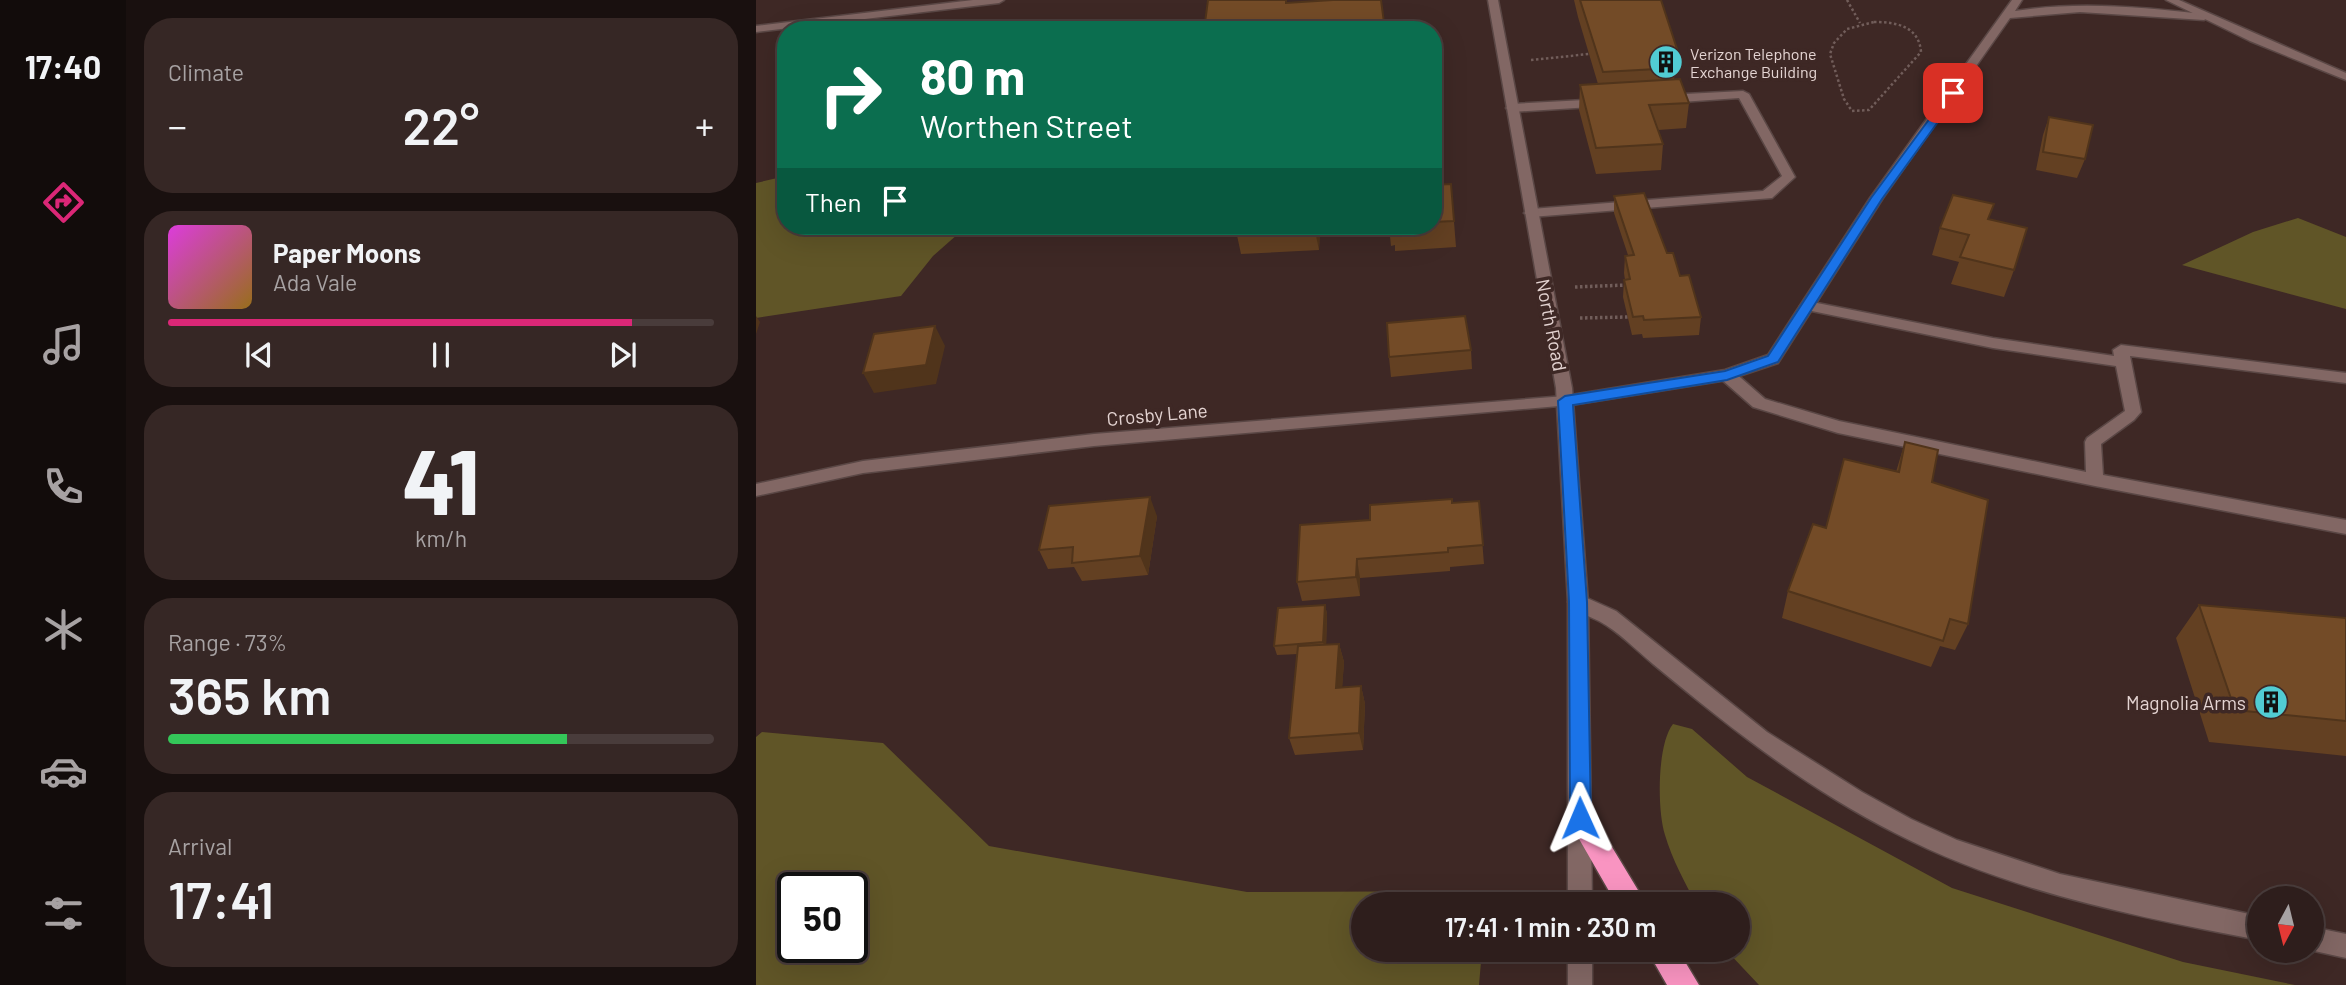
<!DOCTYPE html>
<meta charset="utf-8">
<style>
body{margin:0;font-family:Barlow,sans-serif;background:#362725;color:#f1f3f6;height:100vh;display:flex;flex-direction:column;font-size:26px;white-space:nowrap}
*{box-sizing:border-box;margin:0}
p{font-size:23px;color:#a7a2a3}
.icon{flex:none;width:38px;height:38px;fill:none;stroke:currentColor;stroke-width:2;stroke-linecap:round;stroke-linejoin:round}
.map{position:relative;flex:1;overflow:hidden}
.panel{display:flex;flex-direction:column;gap:18px;padding:18px;background:#19100f;width:630px}
.panel>*{flex:none}
.banner{position:absolute;left:21px;top:21px;width:665px;height:214px;border-radius:28px;box-shadow:0 7px 28px #0002,0 0 0 2px #493c3b;background:#0b6e4f;color:#fff;overflow:hidden}
.needle{width:46px;rotate:187deg}
.tools{position:absolute;left:1491px;top:886px;display:grid;gap:14px}
.tools a{display:grid;place-items:center;width:77px;height:77px;border-radius:50%;background:#2e1e1c;box-shadow:0 7px 28px #0002,0 0 0 2px #493c3b;font-size:35px}
.speed{position:absolute;left:21px;top:872px;display:flex;gap:14px;font-size:35px;font-weight:700;text-align:center}
.speed>*{display:grid;place-content:center;width:91px;height:91px;border-radius:50%;background:#2e1e1c;box-shadow:0 7px 28px #0002,0 0 0 2px #493c3b;line-height:1}
.speed .limit{border:4px solid #111;border-radius:10px;background:#fff;color:#111}
.pin{position:absolute;display:grid;place-items:center;width:60px;height:60px;color:#fff;margin:-30px;border-radius:14px;box-shadow:0 4px 10px #0006}
.me{position:absolute;width:77px;margin:-38px;rotate:359deg;stroke-linejoin:round;filter:drop-shadow(0 0 5px #0008)}
.turn{display:flex;align-items:center;gap:24px;height:147px;padding:0 28px;font-size:32px}
.turn .icon{width:91px;height:91px;stroke-width:2.5}
.turn b{display:block;font-size:49px;line-height:60px}
.then{display:flex;align-items:center;height:66px;padding:0 28px;background:#0003;gap:14px;font-size:26px}
.big{font-size:52px;font-weight:600;line-height:1.1}
.panel .tile{flex:1;display:flex;flex-direction:column;justify-content:center;gap:10px;min-width:0;padding:0 24px;border-radius:28px;background:#362725}
.panel .dial{align-items:center;gap:0}
.dial b{font-size:91px;line-height:1}
.song{display:flex;align-items:center;gap:21px}
.cover{width:84px;height:84px;border-radius:10px;background:linear-gradient(135deg,hsl(300 70% 55%),hsl(40 70% 35%))}
.played{height:7px;border-radius:4px;background:linear-gradient(90deg,#db2777 85%,#493c3b 85%)}
.keys{display:flex;justify-content:space-around;direction:ltr}
.heat{display:flex;justify-content:space-between;align-items:center;font-size:38px;direction:ltr}
.charge{height:10px;border-radius:5px;background:linear-gradient(90deg,#34c759 73%,#493c3b 0)}
.trip{position:absolute;left:595px;top:892px;width:399px;height:70px;border-radius:35px;background:#2e1e1c;box-shadow:0 7px 28px #0002,0 0 0 2px #493c3b;font-weight:600;line-height:70px;text-align:center}
main{display:flex;flex:1;min-height:0}
.tabs{display:flex;flex-direction:column;width:126px;justify-content:space-around;align-items:center;background:#120c0b;color:#a7a2a3}
.tabs .icon{width:49px;height:49px}
.tabs .current{color:#db2777}
.tabs b{font-size:32px;color:#f1f3f6}
.map>svg:first-child{display:block}
</style>
<main>
<nav class="tabs">
<b>17:40</b>
<svg class="icon current" aria-label="directions" viewBox="0 0 24 24"><path d="M12 3l9 9-9 9-9-9zM9 14v-3h6M13 9l2 2-2 2"/></svg>
<svg class="icon" aria-label="music" viewBox="0 0 24 24"><path d="M9 18V5l10-2v13"/><circle cx="6" cy="18" r="3"/><circle cx="16" cy="16" r="3"/></svg>
<svg class="icon" aria-label="phone" viewBox="0 0 24 24"><path d="M5 4h4l2 5-3 2q2 4 5 5l2-3 5 2v4C11 20 4 13 5 4z"/></svg>
<svg class="icon" aria-label="climate" viewBox="0 0 24 24"><path d="M12 3v18M4 7l16 10M4 17L20 7"/></svg>
<svg class="icon" aria-label="car" viewBox="0 0 24 24"><path d="M5 17H2v-5l4-1 3-4h7l3 4 3 1v5h-3M9 17h6M6 11h13"/><circle cx="7" cy="17" r="2"/><circle cx="17" cy="17" r="2"/></svg>
<svg class="icon" aria-label="filters" viewBox="0 0 24 24"><path d="M4 7h16M4 17h16"/><circle cx="9" cy="7" r="2"/><circle cx="15" cy="17" r="2"/></svg>
</nav>
<section class="panel">
<div class="tile"><p>Climate</p>
<div class="heat"><a>−</a><b class="big">22°</b><a>+</a></div>
</div>
<div class="tile">
<div class="song"><i class="cover"></i><div><b>Paper Moons</b><p>Ada Vale</p></div></div>
<div class="played"></div>
<div class="keys"><svg class="icon" aria-label="previous" viewBox="0 0 24 24"><path d="M18 5L8 12l10 7zM5 5v14"/></svg><svg class="icon" aria-label="pause" viewBox="0 0 24 24"><path d="M8 5v14M16 5v14"/></svg><svg class="icon" aria-label="next" viewBox="0 0 24 24"><path d="M6 5l10 7-10 7zM19 5v14"/></svg></div>
</div>
<div class="tile dial"><b>41</b><p>km/h</p></div>
<div class="tile"><p>Range · 73%</p><b class="big">365 km</b><div class="charge"></div></div>
<div class="tile"><p>Arrival</p><b class="big">17:41</b></div>
</section>
<div class="map">
<svg width="1590" height="985" viewBox="0 0 1590 985">
<rect width="100%" height="100%" fill="#3e2825"/>
<path fill="#605527" fill-rule="evenodd" d="M30 176V226H211L177 256 145 296 0 318V183Z
M1542 218 1590 237V309L1426 265 1497 232Z
M917 724 936 729 991 777 1196 888 1427 962 1539 985H1003L970 950H982V905H941C929 883 916 859 909 835 901 810 901 744 917 724Z
M6 732 127 743 233 846 491 892 729 891 728 905H607V950H726L723 985H0V737ZM96 887V947H37V887Z"/>
<g fill="none" stroke-linecap="round" stroke-linejoin="round">
<g stroke="#5a4745" stroke-width="3">
<path id="service" d="M987 91 993 94 1039 177 1016 198 775 217 768 213 775 209 1007 191 1026 176 983 98 910 103 904 99 910 95Z
M847 99 851 100V106L756 112 750 108 756 104Z
M1051 301 1237 338 1358 356 1357 350 1365 345 1590 373V383L1374 356 1385 412 1378 420 1345 444 1347 475 1590 520V534L1339 486 1082 433 997 407 965 379 963 375 965 371H977L1009 399 1083 421 1330 472 1329 442 1331 438 1369 411 1360 366 1237 348 1046 309 1044 306Z
M822 594 860 611 1011 732 1106 792 1155 819 1201 840 1304 874 1503 916V940C1380 917 1251 891 1139 833 1050 788 973 727 897 664 880 650 862 631 843 621 833 616 818 612 812 602L815 597Z
M1556 927 1590 934V958L1554 950Z"/>
</g>
<g stroke="#5a4745" stroke-width="3">
<path id="minor" d="M809 396 815 397 817 401 815 405 338 446 107 473 0 496V484L107 461 338 434Z"/>
</g>
<g stroke="#5a4745" stroke-width="3">
<path id="tertiary" d="M217 0H248L243 3 0 32V26Z
M1256 0H1266L1259 11C1322 1 1385 7 1448 14L1453 17 1448 20 1324 12 1254 18 1127 198 1022 363 971 380 809 406 803 405 801 401 803 397 809 396 969 370 1012 355 1114 198Z"/>
</g>
<g stroke="#5a4745" stroke-width="3">
<path id="secondary" d="M732 0H742L816 388 832 602 836 905H812V602L800 388Z
M1410 0H1423L1590 73V80L1494 41Z
M812 950H836V985H812Z"/>
</g>
<g stroke="#5a4745" stroke-width="3">
<path id="motorway" d="M824 806 833 809 891 905H861L811 818 815 809Z
M891 950H922L943 985H911Z"/>
</g>
<path stroke="#715d5a" stroke-width="2.5" stroke-dasharray="2.5 2.5" stroke-linecap="butt" d="M1091 0 1104 23
M1118 22C1140 22 1163 26 1165 52L1113 110 1096 111 1088 99 1074 54 1078 43 1091 29Z
M775 60 833 54"/>
<path stroke="#715d5a" stroke-width="3.5" stroke-dasharray="2.5 2.5" stroke-linecap="butt" d="M819 287 870 285
M824 318 872 317"/>
<use href="#service" fill="#826764" fill-rule="evenodd"/>
<use href="#minor" fill="#826764" fill-rule="evenodd"/>
<use href="#tertiary" fill="#826764" fill-rule="evenodd"/>
<use href="#secondary" fill="#826764" fill-rule="evenodd"/>
<use href="#motorway" fill="#f994c1" fill-rule="evenodd"/>
</g>
<path fill="#634022" d="M818 0H905L921 49 918 80 933 103 930 128 902 130 907 144 905 170 840 174 823 110 824 85 842 84 822 17Z
M1293 117 1329 159 1321 178 1280 170 1287 135Z
M695 184 700 247 639 251V245L635 246 633 226H677V185Z
M858 196 911 253 945 317 943 335 887 338 886 334 876 335 867 297 868 280H869L868 273 869 256 872 255 858 213Z
M1233 219 1258 270 1248 297 1195 284 1203 262 1176 255 1184 228Z
M479 226H564L563 250 485 254Z
M715 350 716 369 635 377 633 357Z
M1149 442 1176 482 1212 624 1199 650 1184 646 1175 667 1026 618 1032 591 1140 472Z
M723 501 728 564 694 567V571L604 578V596L546 601 541 582 614 520 696 503Z
M401 516 392 575 326 581 318 567 292 569 283 550Z
M569 605 571 614 570 645 583 644 588 662 586 687 605 686 609 704 607 750 539 755 533 738 542 654 521 655 518 646Z
M1443 605 1590 618V756L1453 742 1420 638Z"/>
<path fill="#50341b" d="M558 226H564L563 250Z
M0 316 4 322 0 334Z
M179 326 189 346 180 384 118 393 107 373Z
M394 497 401 516 392 575 384 556Z
M601 559 604 578V596L600 577Z
M569 605 571 614 570 652 567 642Z
M583 644 588 662 585 706 580 688Z
M605 686 609 704 607 750 603 733Z"/>
<path fill="#734b27" stroke="#50341b" stroke-width="2" d="M452 0H530V3L577 0H625L629 30H448Z
M824 0H905L921 49H912L919 68 847 72Z
M924 79 933 103 893 105 907 144 840 148 824 85Z
M1293 117 1337 125 1329 159 1287 152Z
M695 184 698 221 677 222V185Z
M888 193 911 253H917L924 276 933 275 945 317 888 320 887 316 877 317 868 280 874 279 869 256 878 255 858 196Z
M1197 195 1238 204 1232 219 1271 228 1258 270 1204 257 1213 235 1184 228Z
M479 226H511L478 228Z
M709 316 715 350 633 357 631 323Z
M179 326 170 365 107 373 118 334Z
M1149 442 1182 450 1176 482 1232 500 1212 624 1194 619 1187 641 1032 591 1057 524 1070 528 1088 459 1143 472Z
M394 497 384 556 316 563 317 547 283 550 293 506Z
M696 499V503L723 501 727 545 692 548V552L601 559 600 577 541 582 544 525 614 520V505Z
M569 605 567 642 518 646 522 608Z
M1443 605 1590 618V721L1479 710Z
M583 644 580 688 605 686 603 733 533 738 542 646Z"/>
<path fill="#1a73e8" stroke="#114b97" stroke-width="2" d="M1194 91 1203 93 1126 199 1022 362 971 380 817 405 831 602 835 818 832 825 824 828 817 825 814 818 813 602 802 401 809 396 969 371 1012 356 1115 198Z"/>
<defs>
<g id="building-disc" transform="scale(1.75)"><circle r="9.5" fill="#51ccd3" stroke="#3e2825"/><path d="M-4-6H4V6H1V3H-1V6H-4ZM-2.5-4.3h1.7v1.8h-1.7ZM.8-4.3h1.7v1.8H.8ZM-2.5-1h1.7V.8h-1.7ZM.8-1h1.7V.8H.8Z" fill="#111"/></g>
</defs>
<g fill-rule="evenodd">
<use href="#building-disc" x="910" y="62"/>
<use href="#building-disc" x="1515" y="702"/>
</g>
<g text-anchor="middle" dominant-baseline="central" stroke-width="7" stroke-linejoin="round" paint-order="stroke">
<g font-size="16" fill="#e4d4d2" stroke="#3e2825" text-anchor="start">
<text x="934" y="53">Verizon Telephone<tspan x="934" dy="18">Exchange Building</tspan></text>
</g>
<g font-size="19" fill="#e4d4d2" stroke="#3e2825">
<text transform="translate(796 325) rotate(79)">North Road</text>
<text transform="translate(401 414) rotate(-5)">Crosby Lane</text>
</g>
<g font-size="19" fill="#e4d4d2" stroke="#3e2825" text-anchor="end">
<text x="1490" y="702">Magnolia Arms</text>
</g>
</g>
</svg>
<div class="tools">
<a><svg class="needle" viewBox="-14 -14 28 28"><path d="M0-13l5 13h-10z" fill="#e53935"/><path d="M0 13l5-13h-10z" fill="#a7a2a3"/></svg></a>
</div>
<div class="speed"><div class="limit">50</div></div>
<div class="pin" style="left:1197px;top:93px;background:#d93025"><svg class="icon" aria-label="arrive" viewBox="0 0 24 24"><path d="M6 21V4h12l-3 4 3 4H6"/></svg></div>
<svg class="me" style="left:824px;top:818px" viewBox="-20 -20 40 40"><path d="M0-17L14 15 0 8-14 15z" fill="#1a73e8" stroke="#fff" stroke-width="4"/></svg>
<div class="trip">17:41 · 1 min · 230 m</div>
<div class="banner">
<div class="turn"><svg class="icon" aria-label="right" viewBox="0 0 24 24"><path d="M7 20v-9h11M14 6l5 5-5 5"/></svg><div><b>80 m</b>Worthen Street</div></div>
<div class="then">Then<svg class="icon" aria-label="arrive" viewBox="0 0 24 24"><path d="M6 21V4h12l-3 4 3 4H6"/></svg></div>
</div>
</div>
</main>
